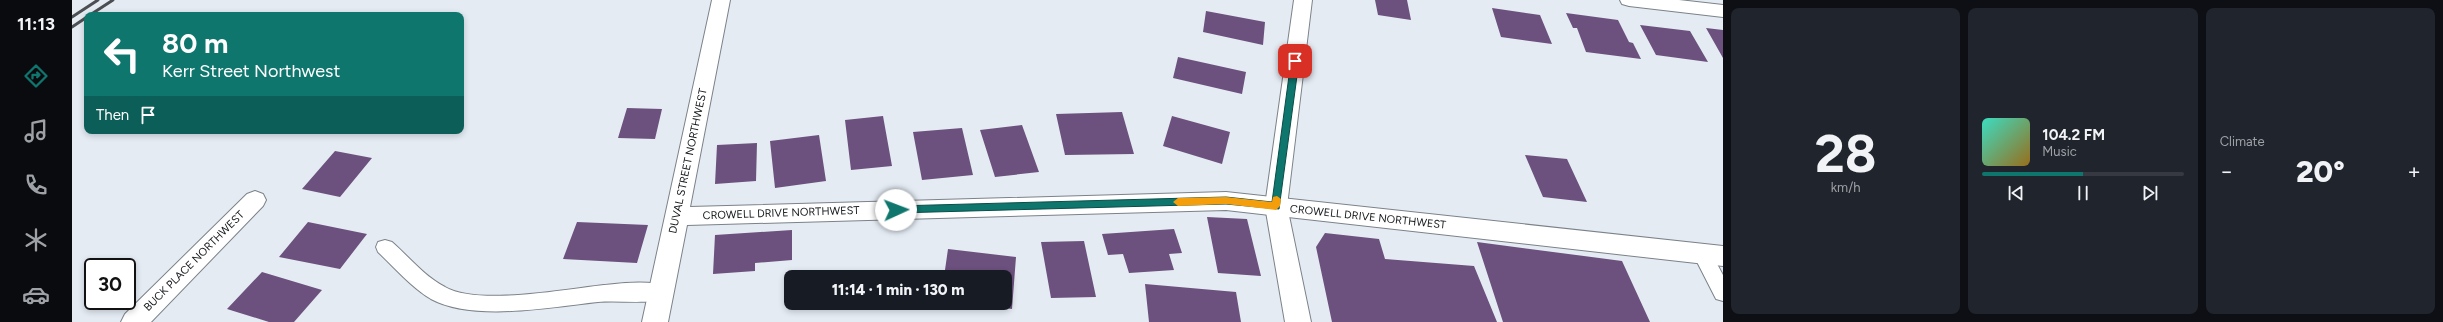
<!DOCTYPE html>
<meta charset="utf-8">
<style>
body{margin:0;font-family:Figtree,sans-serif;background:#20242c;color:#f1f3f6;height:100vh;display:flex;flex-direction:column;font-size:15px;white-space:nowrap}
*{box-sizing:border-box;margin:0}
p{font-size:13px;color:#9ea1a6}
.icon{flex:none;width:22px;height:22px;fill:none;stroke:currentColor;stroke-width:2;stroke-linecap:round;stroke-linejoin:round}
.map{position:relative;flex:1;overflow:hidden}
.panel{display:flex;flex-direction:column;gap:8px;padding:8px;background:#0d0f14;width:720px}
.panel>*{flex:none}
.banner{position:absolute;left:12px;top:12px;width:380px;height:122px;border-radius:8px;box-shadow:0 2px 6px #0003;background:#0f766e;color:#fff;overflow:hidden}
.speed{position:absolute;left:12px;top:258px;display:flex;gap:8px;font-size:20px;font-weight:700;text-align:center}
.speed>*{display:grid;place-content:center;width:52px;height:52px;border-radius:50%;background:#171b24;box-shadow:0 2px 6px #0003;line-height:1}
.speed .limit{border:2px solid #111;border-radius:6px;background:#fff;color:#111}
.pin{position:absolute;display:grid;place-items:center;width:34px;height:34px;color:#fff;margin:-17px;border-radius:8px;box-shadow:0 2px 6px #0006}
.me{position:absolute;width:44px;margin:-22px;rotate:88deg;stroke-linejoin:round;filter:drop-shadow(0 0 3px #0008)}
.turn{display:flex;align-items:center;gap:14px;height:84px;padding:0 12px;font-size:18px}
.turn .icon{width:52px;height:52px;stroke-width:2.5}
.turn b{display:block;font-size:28px;line-height:34px}
.then{display:flex;align-items:center;height:38px;padding:0 12px;background:#0003;gap:8px;font-size:15px}
.big{font-size:30px;font-weight:800;line-height:1.1}
.panel .card{flex:1;display:flex;flex-direction:column;justify-content:center;gap:6px;min-width:0;padding:0 14px;border-radius:8px;background:#20242c}
.panel .dial{align-items:center;gap:0}
.dial b{font-size:52px;line-height:1}
.song{display:flex;align-items:center;gap:12px}
.cover{width:48px;height:48px;border-radius:6px;background:linear-gradient(135deg,hsl(170 70% 55%),hsl(40 70% 35%))}
.played{height:4px;border-radius:2px;background:linear-gradient(90deg,#0f766e 50%,#363941 50%)}
.keys{display:flex;justify-content:space-around;direction:ltr}
.heat{display:flex;justify-content:space-between;align-items:center;font-size:22px;direction:ltr}
.panel .tiles{flex:1;display:grid;gap:8px;grid-template-columns:repeat(3,1fr)}
.trip{position:absolute;left:712px;top:270px;width:228px;height:40px;border-radius:8px;background:#171b24;box-shadow:0 2px 6px #0003;font-weight:800;line-height:40px;text-align:center}
main{display:flex;flex:1;min-height:0}
.menu{display:flex;flex-direction:column;width:72px;justify-content:space-around;align-items:center;background:#090b0e;color:#9ea1a6}
.menu .icon{width:28px;height:28px}
.menu .selected{color:#0f766e}
.menu b{font-size:18px;color:#f1f3f6}
.map>svg:first-child{display:block}
</style>
<main>
<nav class="menu">
<b>11:13</b>
<svg class="icon selected" aria-label="directions" viewBox="0 0 24 24"><path d="M12 3l9 9-9 9-9-9zM9 14v-3h6M13 9l2 2-2 2"/></svg>
<svg class="icon" aria-label="music" viewBox="0 0 24 24"><path d="M9 18V5l10-2v13"/><circle cx="6" cy="18" r="3"/><circle cx="16" cy="16" r="3"/></svg>
<svg class="icon" aria-label="phone" viewBox="0 0 24 24"><path d="M5 4h4l2 5-3 2q2 4 5 5l2-3 5 2v4C11 20 4 13 5 4z"/></svg>
<svg class="icon" aria-label="climate" viewBox="0 0 24 24"><path d="M12 3v18M4 7l16 10M4 17L20 7"/></svg>
<svg class="icon" aria-label="car" viewBox="0 0 24 24"><path d="M5 17H2v-5l4-1 3-4h7l3 4 3 1v5h-3M9 17h6M6 11h13"/><circle cx="7" cy="17" r="2"/><circle cx="17" cy="17" r="2"/></svg>
</nav>
<div class="map">
<svg width="1651" height="322" viewBox="0 0 1651 322">
<rect width="100%" height="100%" fill="#e4ebf3"/>
<path fill="#6c507d" d="M1303 0H1335L1339 20 1306 15Z
M1420 8 1468 15 1480 44 1429 37Z
M1134 11 1193 22 1191 45 1131 32Z
M1494 13 1546 20 1557 42 1561 43 1569 59 1514 52 1505 28H1501Z
M1568 25 1618 31 1636 62 1584 55Z
M1634 28 1651 30V58Z
M1106 57 1174 72 1170 94 1101 78Z
M555 108 590 109 583 139 546 138Z
M1050 112 1062 154 993 155 984 114Z
M811 116 820 166 779 170 773 120Z
M1100 116 1158 132 1150 164 1091 146Z
M950 125 967 172 923 177 908 130Z
M890 128 901 175 850 180 841 132Z
M747 135 754 181 703 188 698 141Z
M685 143 684 181 643 184 645 145Z
M263 151 300 158 268 197 230 189Z
M1453 155 1495 159 1515 202 1471 197Z
M1135 217 1175 219 1189 276 1146 273Z
M236 222 295 234 268 269 207 257Z
M505 222 576 225 565 263 491 259Z
M1102 229 1110 253 1097 254 1102 270 1057 273 1051 254 1036 255 1030 234Z
M720 230V260L683 263V271L641 274 643 235Z
M1253 233 1307 239 1313 259 1402 266 1425 322H1260L1244 247Z
M1012 241 1024 297 979 298 969 242Z
M1405 242 1550 261 1578 322H1431Z
M876 249 944 257 940 309 901 304 933 303V277H872Z
M190 272 250 290 222 322H197L155 309Z
M1073 284 1164 292 1169 322H1077Z"/>
<g fill="none" stroke-linecap="round" stroke-linejoin="round">
<g stroke="#7b8289" stroke-width="2">
<path id="lane" d="M313 240 320 242C337 257 352 276 373 287 406 306 494 289 532 285 552 283 577 280 596 286L599 292 596 298C575 305 548 300 526 302 478 307 402 322 359 299 339 287 323 268 306 252L304 247 306 242Z
M1630 246 1637 249 1651 275V301L1644 299 1621 254 1623 249Z"/>
</g>
<g stroke="#7b8289" stroke-width="2">
<path id="street" d="M640 0H658L618 207 1154 192 1651 246V266L1154 210 615 225 596 322H570Z
M1548 0H1607L1651 5V17L1557 6 1550 4Z
M183 191 191 194 194 200 191 206 79 322H49L53 314 175 194Z"/>
</g>
<g stroke="#7b8289" stroke-width="2">
<path id="secondary" d="M1222 0H1240L1215 206 1239 322H1213L1193 206Z"/>
</g>
<use href="#lane" fill="#fff" fill-rule="evenodd"/>
<use href="#street" fill="#fff" fill-rule="evenodd"/>
<use href="#secondary" fill="#fff" fill-rule="evenodd"/>
<path stroke="#4b4f53" stroke-width="3" d="M18 15 41 0
M0 17 26 0
M0 27 15 17"/>
</g>
<path fill="#0f766e" stroke="#0a4d48" d="M1223 58 1227 61 1207 209 1154 204 824 213 819 210 824 206 1154 197 1200 202 1219 61Z"/>
<path fill="#f59e0b" d="M1205 196 1209 199 1208 206 1204 210 1154 204 1106 206 1101 202 1106 198 1154 197 1200 202 1201 197Z"/>
<g text-anchor="middle" dominant-baseline="central" stroke-width="4" stroke-linejoin="round" paint-order="stroke">
<g font-size="11" fill="#15181a" stroke="#fff">
<text transform="translate(616 161) rotate(-78)">DUVAL STREET NORTHWEST</text>
<text transform="translate(709 213) rotate(-2)">CROWELL DRIVE NORTHWEST</text>
<text transform="translate(1296 217) rotate(6)">CROWELL DRIVE NORTHWEST</text>
<text transform="translate(122 261) rotate(-45)">BUCK PLACE NORTHWEST</text>
</g>
</g>
</svg>
<div class="speed"><div class="limit">30</div></div>
<div class="pin" style="left:1223px;top:61px;background:#d93025"><svg class="icon" aria-label="arrive" viewBox="0 0 24 24"><path d="M6 21V4h12l-3 4 3 4H6"/></svg></div>
<svg class="me" style="left:824px;top:210px" viewBox="-20 -20 40 40"><circle r="19" fill="#fff"/><path d="M0-13L10 11 0 6-10 11z" fill="#0f766e"/></svg>
<div class="trip">11:14 · 1 min · 130 m</div>
<div class="banner">
<div class="turn"><svg class="icon" aria-label="left" viewBox="0 0 24 24"><path d="M17 20v-9H6M10 6l-5 5 5 5"/></svg><div><b>80 m</b>Kerr Street Northwest</div></div>
<div class="then">Then<svg class="icon" aria-label="arrive" viewBox="0 0 24 24"><path d="M6 21V4h12l-3 4 3 4H6"/></svg></div>
</div>
</div>
<section class="panel">
<div class="tiles">
<div class="card dial"><b>28</b><p>km/h</p></div>
<div class="card">
<div class="song"><i class="cover"></i><div><b>104.2 FM</b><p>Music</p></div></div>
<div class="played"></div>
<div class="keys"><svg class="icon" aria-label="previous" viewBox="0 0 24 24"><path d="M18 5L8 12l10 7zM5 5v14"/></svg><svg class="icon" aria-label="pause" viewBox="0 0 24 24"><path d="M8 5v14M16 5v14"/></svg><svg class="icon" aria-label="next" viewBox="0 0 24 24"><path d="M6 5l10 7-10 7zM19 5v14"/></svg></div>
</div>
<div class="card"><p>Climate</p>
<div class="heat"><a>−</a><b class="big">20°</b><a>+</a></div>
</div>
</div>
</section>
</main>
